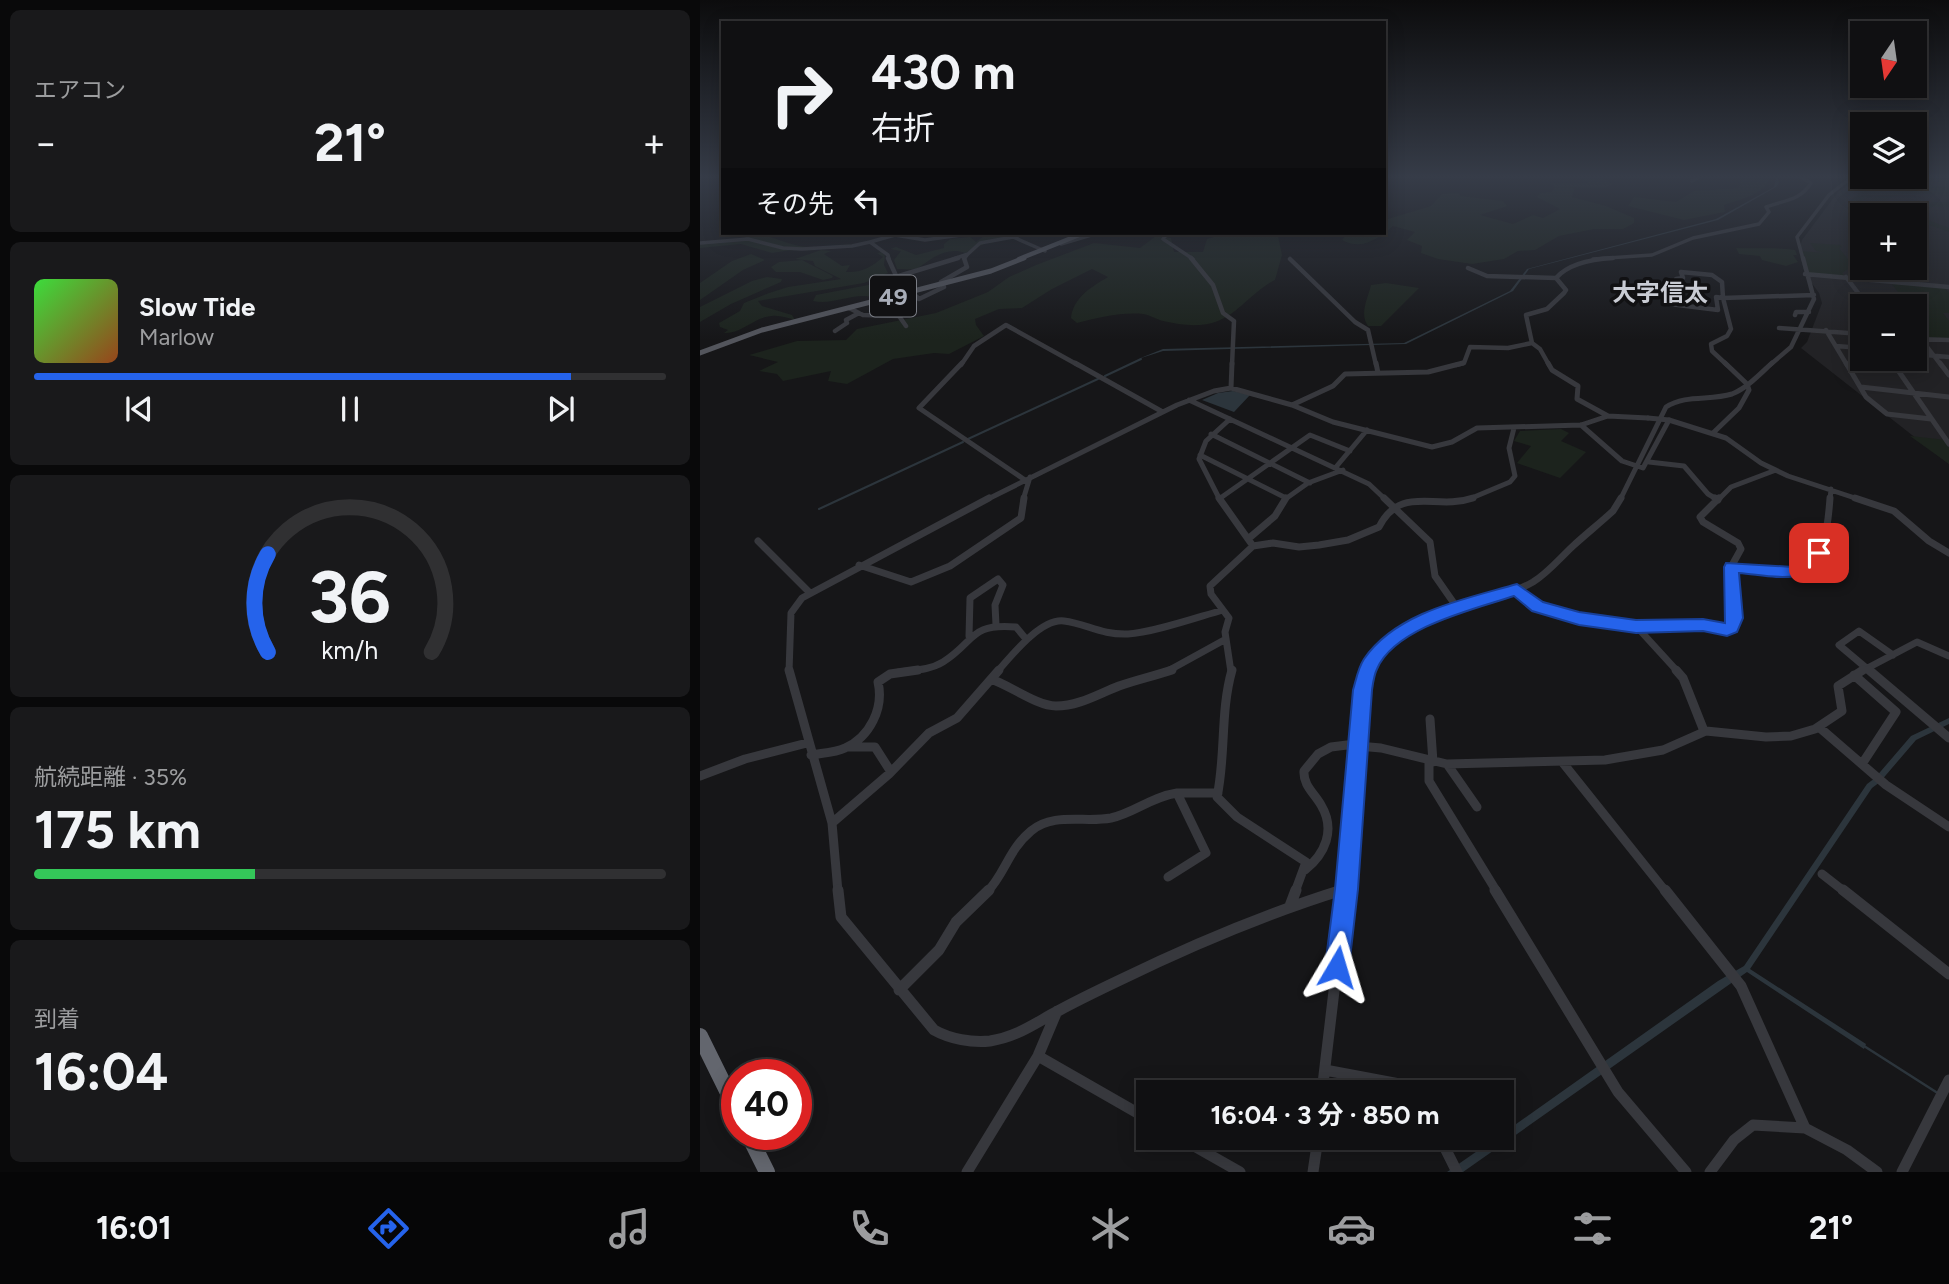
<!DOCTYPE html>
<html lang="ja">
<meta charset="utf-8">
<style>
body{margin:0;font-family:Figtree,"Noto Sans JP",sans-serif;background:#19191b;color:#f1f3f6;height:100vh;display:flex;flex-direction:column;font-size:26px;white-space:nowrap}
*{box-sizing:border-box;margin:0}
p{font-size:23px;color:#9c9d9f}
.icon{flex:none;width:38px;height:38px;fill:none;stroke:currentColor;stroke-width:2;stroke-linecap:round;stroke-linejoin:round}
.map{position:relative;flex:1;overflow:hidden}
.panel{display:flex;flex-direction:column;gap:10px;padding:10px;background:#09090a;width:700px}
.panel>*{flex:none}
.hud{position:absolute;left:21px;top:21px;width:665px;height:214px;border-radius:0px;box-shadow:0 4px 18px #0003,0 0 0 2px #303032;background:#101012;color:#f1f3f6;overflow:hidden}
.needle{width:46px;rotate:193deg}
.controls{position:absolute;left:1150px;top:21px;display:grid;gap:14px}
.controls a{display:grid;place-items:center;width:77px;height:77px;border-radius:0px;background:#101012;box-shadow:0 4px 18px #0003,0 0 0 2px #303032;font-size:35px}
.speed{position:absolute;left:21px;top:1059px;display:flex;gap:14px;font-size:35px;font-weight:700;text-align:center}
.speed>*{display:grid;place-content:center;width:91px;height:91px;border-radius:50%;background:#101012;box-shadow:0 4px 18px #0003,0 0 0 2px #303032;line-height:1}
.speed .limit{border:10px solid #d22;background:#fff;color:#111}
.pin{position:absolute;display:grid;place-items:center;width:60px;height:60px;color:#fff;margin:-30px;border-radius:14px;box-shadow:0 4px 10px #0006}
.me{position:absolute;width:77px;margin:-38px;rotate:7deg;stroke-linejoin:round;filter:drop-shadow(0 0 5px #0008)}
.turn{display:flex;align-items:center;gap:24px;height:147px;padding:0 35px;font-size:32px}
.turn .icon{width:91px;height:91px;stroke-width:2.5}
.turn b{display:block;font-size:49px;line-height:60px}
.then{display:flex;align-items:center;height:66px;padding:0 35px;background:#0003;gap:14px;font-size:26px}
.big{font-size:52px;font-weight:700;line-height:1.1}
.panel .tile{flex:1;display:flex;flex-direction:column;justify-content:center;gap:10px;min-width:0;padding:0 24px;border-radius:10px;background:#19191b}
.panel .dial{align-items:center;gap:0}
.dial svg{height:182px;overflow:visible;fill:none;stroke:#303032;stroke-width:7;stroke-linecap:round;text-anchor:middle}
.dial text{fill:#f1f3f6;stroke:none}
.song{display:flex;align-items:center;gap:21px}
.cover{width:84px;height:84px;border-radius:10px;background:linear-gradient(135deg,hsl(120 70% 55%),hsl(20 70% 35%))}
.played{height:7px;border-radius:4px;background:linear-gradient(90deg,#2563eb 85%,#303032 85%)}
.keys{display:flex;justify-content:space-around;direction:ltr}
.heat{display:flex;justify-content:space-between;align-items:center;font-size:38px;direction:ltr}
.charge{height:10px;border-radius:5px;background:linear-gradient(90deg,#34c759 35%,#303032 0)}
.trip{position:absolute;left:436px;top:1080px;width:378px;height:70px;border-radius:0px;background:#101012;box-shadow:0 4px 18px #0003,0 0 0 2px #303032;font-weight:700;line-height:70px;text-align:center}
.menu{display:flex;height:112px;justify-content:space-around;align-items:center;background:#060607;color:#9c9d9f}
.menu .icon{width:49px;height:49px}
.menu .on{color:#2563eb}
.menu b{font-size:32px;color:#f1f3f6}
main{display:flex;flex:1;min-height:0}
.map>svg:first-child{display:block}
</style>
<main>
<section class="panel">
<div class="tile"><p>エアコン</p>
<div class="heat"><a>−</a><b class="big">21°</b><a>+</a></div>
</div>
<div class="tile">
<div class="song"><i class="cover"></i><div><b>Slow Tide</b><p>Marlow</p></div></div>
<div class="played"></div>
<div class="keys"><svg class="icon" aria-label="previous" viewBox="0 0 24 24"><path d="M18 5L8 12l10 7zM5 5v14"/></svg><svg class="icon" aria-label="pause" viewBox="0 0 24 24"><path d="M8 5v14M16 5v14"/></svg><svg class="icon" aria-label="next" viewBox="0 0 24 24"><path d="M6 5l10 7-10 7zM19 5v14"/></svg></div>
</div>
<div class="tile dial"><svg viewBox="0 0 100 80">
<path d="M14 69A42 42 0 1 1 86 69"/>
<path d="M14 69A42 42 0 0 1 14 26" stroke="#2563eb"/>
<text x="50" y="56" font-size="32" font-weight="700">36</text>
<text x="50" y="72" font-size="11">km/h</text>
</svg></div>
<div class="tile"><p>航続距離 · 35%</p><b class="big">175 km</b><div class="charge"></div></div>
<div class="tile"><p>到着</p><b class="big">16:04</b></div>
</section>
<div class="map">
<svg width="1249" height="1172" viewBox="0 0 1249 1172">
<rect width="100%" height="100%" fill="#161618"/>
<path fill="#222225" fill-rule="evenodd" d="M1161 176 1249 178V464L1101 348 1107 342 1122 303 1119 293 1105 274 1099 251 1102 240 1138 192ZM1162 215H1214V268H1162ZM1162 306H1214V359H1162Z"/>
<path fill="#1c231d" d="M879 176H909L902 179 913 184 904 188 875 187 872 197 906 206 934 218V223L923 229H894L859 236 835 250 818 251 804 259 772 264 738 259 721 253 722 246 707 240 715 232 693 226C677 239 662 251 642 240L648 233H684V221L688 219 731 206 742 194 759 193 760 196 803 201 807 206 780 215 813 224 833 215 843 218 860 209 837 197 840 193 852 192 855 187 849 183H888Z
M1047 176H1069L1070 179C1061 196 1041 199 1024 205L1025 212 984 220 928 206 934 197 976 202 994 191 1039 188 1041 180Z
M1201 180 1249 188V196C1230 194 1193 188 1180 206L1186 215H1174L1167 204C1178 187 1211 192 1228 191H1187L1162 200 1161 207 1169 215H1162V218L1152 209 1150 202C1161 185 1189 187 1207 186L1199 183Z
M1216 202H1249V207H1226L1218 212 1228 220 1249 228V232L1215 220 1214 215H1207L1204 208Z
M288 233 313 238 288 242 265 253C246 246 230 260 221 266 215 271 204 269 197 269L194 260 201 251 190 249 196 247 216 255 244 248V244L250 239 270 237 276 242Z
M528 233 578 236 582 255 575 280C553 291 539 313 518 321 500 328 481 325 463 321 456 319 450 315 443 314 421 312 398 318 377 323L371 318C373 298 391 287 408 277L392 269 352 289 322 308 299 309 275 319 276 325 284 336 249 354 234 353 193 359 147 384 128 381 131 371 83 381 77 374 59 371 78 362 49 355 97 341 146 340 157 329 236 313 288 292 309 277 336 265 394 243 440 248 456 236 471 238 474 252H503L507 239Z
M51 234C73 234 91 248 111 247L72 253 41 244 0 248V244L41 240Z
M1110 243 1140 245 1142 247 1139 248 1151 263 1155 264 1142 273 1146 277 1105 274 1099 251 1125 253 1116 251Z
M1036 248C1054 249 1079 247 1095 250L1097 255H1093L1098 262 1086 266 1062 260 1060 256 1039 254Z
M121 250 131 251 124 254 142 266 150 265 146 272C162 273 173 266 183 257L177 253 182 252 185 256 184 265 188 273 164 283 58 301 62 306 92 315 95 320C88 318 79 315 72 316 54 317 42 334 24 333L28 330 20 327 19 323 40 311 44 303 69 293 88 287 141 279 115 266 113 261 95 259Z
M51 254 65 260 43 270 0 300V283L32 261Z
M102 260 133 276 132 278 123 280 100 272H76L71 267 79 262Z
M67 277 82 279 81 282 31 304 0 322V307L52 281Z
M184 282 186 284 183 291 188 292 184 297C177 300 172 296 163 296 146 296 130 305 113 301L116 295Z
M686 283 719 288 681 326H668C659 314 668 298 671 285Z
M1191 283 1244 287 1249 293V313H1243L1249 321V338L1215 337V318L1217 317 1214 306H1209Z
M861 429 869 433 861 441 886 452 860 478 817 463 831 446 814 441 820 431Z
M1210 436 1246 440 1249 444V464Z"/>
<path fill="#2c353c" d="M1077 176 1079 183 1076 187 1018 220 829 269 813 291 706 344 463 351 438 359 463 349 704 343 810 291 827 269 1016 219 1074 187Z
M533 391 550 395 534 412 502 400 518 393Z
M1249 718V724L1216 740 1180 782 1172 788 1050 969 1166 1044 1164 1049 1047 972 763 1172H747L796 1138H802V1134L1018 981 1044 966 1167 784 1175 778 1211 736Z"/>
<g fill="none" stroke-linecap="round" stroke-linejoin="round">
<path stroke="#2c353c" stroke-width="2" d="M405 376 441 359
M268 439 400 378
M119 509 263 442"/>
<path stroke="#2c353c" stroke-width="2.5" d="M1164 1046 1236 1092"/>
<path stroke="#37383d" stroke-width="3.5" d="M992 181 1000 176
M327 233 313 237 345 251
M468 233 463 239 493 259
M195 235 225 240 275 233
M0 243 48 239 83 248 102 249 152 246 170 242
M361 244 398 233
M189 259 188 255 170 242 202 233
M253 259 268 254 280 243 313 237
M264 259 268 254
M893 259 952 255 993 238 1059 224 1069 212 1066 207C1084 200 1100 201 1111 183L1099 176
M1103 259 1097 237 1129 195 1153 176"/>
<path stroke="#37383d" stroke-width="4.5" d="M188 258 198 280 219 299 244 287 241 282 267 267 264 258
M491 258 513 285 523 313 534 321 532 365
M590 259 655 322 668 330 676 365
M768 268 787 276 856 278C869 263 895 259 913 258
M981 272 1012 275 1022 282 1023 298 1016 297 1018 310 970 304 969 293 976 292V279L983 278Z
M1105 274 1249 287
M1146 277 1168 306
M179 282 258 258
M149 308 163 315 199 316 206 326
M1095 315 1096 312H1109
M1079 328 1162 334
M1126 330 1147 365
M135 331 147 323 146 320 159 313
M1214 339 1249 340
M1221 339 1241 365
M1136 346 1162 348
M1214 354 1249 357
M1190 359 1194 365
M261 365 274 346 306 325 378 365
M756 365 764 363 770 347 808 348 832 343
M849 365 840 349 832 343 826 315 847 309 864 293 866 290 856 278
M1027 365 1012 351 1011 344 1027 336 1031 329 1023 298 1114 295
M1070 365 1091 347 1114 299 1103 258"/>
<path stroke="#37383d" stroke-width="5" d="M262 363 219 408 325 480
M375 363 461 411
M676 363 678 373
M848 363 852 370 878 386 877 399 908 416
M1146 363 1166 397 1187 414 1231 419
M1193 363 1249 444
M1240 363 1249 375
M1161 387 1249 397
M531 388 532 363
M489 400 669 484 686 500
M592 405 633 386 645 374 728 372 763 363
M881 425 922 461 943 468 969 420 1026 438 1061 463 1088 476 1161 500
M1013 433 1039 408 1049 390 1047 384 1025 363
M511 434 610 483
M500 455 586 498
M949 462 984 466 1008 494 1018 500
M636 467 667 430
M519 499 610 435 650 451
M286 500 477 405 514 391 531 388 592 405 633 422 732 447 752 442 777 428 881 425 908 416 948 418
M323 500 330 477
M520 500 499 459 506 441 530 419
M584 500 608 483 643 470
M767 500 810 482 815 476 809 448 814 428
M920 500 966 407C986 394 1010 401 1032 394 1047 388 1060 374 1072 363
M1018 500 1031 487 1076 470
M1130 500 1131 489"/>
<path stroke="#37383d" stroke-width="7" d="M519 498 553 546
M684 498 730 542 735 576 758 609
M1015 498 1018 500
M1155 498 1194 511 1229 541 1249 553
M548 539 575 516 586 498
M58 541 109 592
M159 565 211 582 250 566 321 518 324 498
M1031 567C1103 572 1124 584 1130 498
M817 590C864 631 929 625 988 625 1002 625 1017 630 1031 628L1035 618 1031 567 1041 549 1038 543 1003 522 1000 517 1019 498
M936 626 978 672
M269 636 270 598 298 579 303 585 295 605 296 625
M89 672 91 613 102 598 289 498
M199 672C215 670 230 670 243 662 276 641 269 623 316 627L326 639
M297 672C311 656 341 618 364 621 387 624 401 635 428 634 452 633 498 617 523 610
M466 672 526 639
M531 672 525 632 529 618 511 594 510 586 553 546 573 543 599 547 619 545 648 540 679 527C701 484 735 511 773 498
M669 672C692 609 782 611 833 582 848 573 860 558 873 546 886 534 900 523 913 511L921 498
M1160 672 1217 642 1249 656
M1171 672 1139 645 1159 631 1193 655"/>
<path stroke="#37383d" stroke-width="9" d="M89 670 132 823 138 892
M532 670C520 712 526 755 517 797L537 817 606 862 595 892
M976 670 983 678 1004 731
M1169 670 1249 738
M1154 675 1196 712 1162 764
M291 679C311 686 337 706 356 706 379 706 398 694 419 686 436 680 454 676 472 670
M730 719 733 762
M1120 728 1186 785 1249 827
M149 747H175L191 772
M111 755C122 753 135 753 145 748 170 737 184 708 178 682L190 674 218 670
M729 761V781L797 892
M863 763 966 892
M747 764 777 807
M0 776 45 759 107 743
M132 823 189 774 229 733 257 718 299 670
M605 870C625 854 636 830 621 805 614 793 603 785 604 771L618 754 631 747 647 745 681 748 747 764 905 760 963 750 1006 731 1066 737 1091 736 1115 729 1142 711 1138 686 1163 670
M1122 874 1145 892
M468 877 506 853 477 793H518
M287 892C305 874 308 850 331 831 353 812 385 823 411 818 434 813 451 797 477 793
M636 892 646 889
M646 892 662 690 669 670"/>
<path stroke="#37383d" stroke-width="11" d="M138 890 141 917 234 1030C250 1039 272 1043 290 1041 317 1037 335 1023 358 1011 378 1000 399 990 420 980 492 945 565 914 642 890
M795 890 918 1092 986 1172
M965 890 1041 986 1105 1128
M1143 890 1249 974
M590 906 596 890
M199 990 239 950 256 922 289 890
M338 1056 448 1119
M625 1070 710 1086 715 1092
M622 1092 646 890
M480 1138 540 1172
M740 1138 757 1172
M267 1172 338 1056 357 1011
M613 1172 618 1138
M1010 1172 1034 1140 1053 1125 1105 1128 1147 1150 1177 1172
M1202 1172 1249 1080"/>
<path stroke="#53555c" stroke-width="4.5" d="M319 259 384 233"/>
<path stroke="#53555c" stroke-width="5" d="M0 353 62 330 291 271 324 258"/>
<path stroke="#63666e" stroke-width="16" d="M0 1036 37 1111
M48 1134 67 1172"/>
<path stroke="#37383d" stroke-width="5" d="M948 418 969 420"/>
</g>
<linearGradient id="sky" x2="0" y2="1"><stop stop-color="#0c0c0d"/><stop offset="0.52" stop-color="#363c48"/><stop offset="1" stop-color="#363c48" stop-opacity="0"/></linearGradient>
<rect width="1249" height="340" fill="url(#sky)"/>
<path fill="#2563eb" stroke="#184099" stroke-width="2" d="M1119 548 1125 550 1127 553C1105 587 1074 576 1039 573L1043 618 1037 632 1027 636 1003 631 936 633 879 625 832 611 814 596C775 609 695 627 677 669 674 675 673 683 672 690L658 889 649 967 646 975 637 979 628 975 625 967 635 889 653 690C656 680 658 668 664 659 696 612 765 599 817 584L843 602 879 612 936 620 1003 619 1025 623 1024 567 1026 563 1093 567Z"/>
<g text-anchor="middle" dominant-baseline="central" stroke-width="7" stroke-linejoin="round" paint-order="stroke">
<g font-size="24" font-weight="bold" fill="#c9ccd4" stroke="#111113">
<text x="960" y="292">大字信太</text>
</g>
<rect fill="#111113" stroke="#7b7e86" stroke-width="2" x="170" y="275.5" width="46" height="41" rx="5"/>
<g font-size="24" font-weight="bold" fill="#a8adb8">
<text x="193" y="296">49</text>
</g>
</g>
</svg>
<div class="controls">
<a><svg class="needle" viewBox="-14 -14 28 28"><path d="M0-13l5 13h-10z" fill="#e53935"/><path d="M0 13l5-13h-10z" fill="#9c9d9f"/></svg></a>
<a><svg class="icon" aria-label="layers" viewBox="0 0 24 24"><path d="M12 4l9 5-9 5-9-5zM3 14l9 5 9-5"/></svg></a>
<a>+</a>
<a>−</a>
</div>
<div class="speed"><div class="limit">40</div></div>
<div class="pin" style="left:1119px;top:553px;background:#d93025"><svg class="icon" aria-label="arrive" viewBox="0 0 24 24"><path d="M6 21V4h12l-3 4 3 4H6"/></svg></div>
<svg class="me" style="left:637px;top:967px" viewBox="-20 -20 40 40"><path d="M0-17L14 15 0 8-14 15z" fill="#2563eb" stroke="#fff" stroke-width="4"/></svg>
<div class="trip">16:04 · 3 分 · 850 m</div>
<div class="hud">
<div class="turn"><svg class="icon" aria-label="right" viewBox="0 0 24 24"><path d="M7 20v-9h11M14 6l5 5-5 5"/></svg><div><b>430 m</b>右折</div></div>
<div class="then">その先<svg class="icon" aria-label="left" viewBox="0 0 24 24"><path d="M17 20v-9H6M10 6l-5 5 5 5"/></svg></div>
</div>
</div>
</main>
<nav class="menu">
<b>16:01</b>
<svg class="icon on" aria-label="directions" viewBox="0 0 24 24"><path d="M12 3l9 9-9 9-9-9zM9 14v-3h6M13 9l2 2-2 2"/></svg>
<svg class="icon" aria-label="music" viewBox="0 0 24 24"><path d="M9 18V5l10-2v13"/><circle cx="6" cy="18" r="3"/><circle cx="16" cy="16" r="3"/></svg>
<svg class="icon" aria-label="phone" viewBox="0 0 24 24"><path d="M5 4h4l2 5-3 2q2 4 5 5l2-3 5 2v4C11 20 4 13 5 4z"/></svg>
<svg class="icon" aria-label="climate" viewBox="0 0 24 24"><path d="M12 3v18M4 7l16 10M4 17L20 7"/></svg>
<svg class="icon" aria-label="car" viewBox="0 0 24 24"><path d="M5 17H2v-5l4-1 3-4h7l3 4 3 1v5h-3M9 17h6M6 11h13"/><circle cx="7" cy="17" r="2"/><circle cx="17" cy="17" r="2"/></svg>
<svg class="icon" aria-label="filters" viewBox="0 0 24 24"><path d="M4 7h16M4 17h16"/><circle cx="9" cy="7" r="2"/><circle cx="15" cy="17" r="2"/></svg>
<b>21°</b>
</nav>
